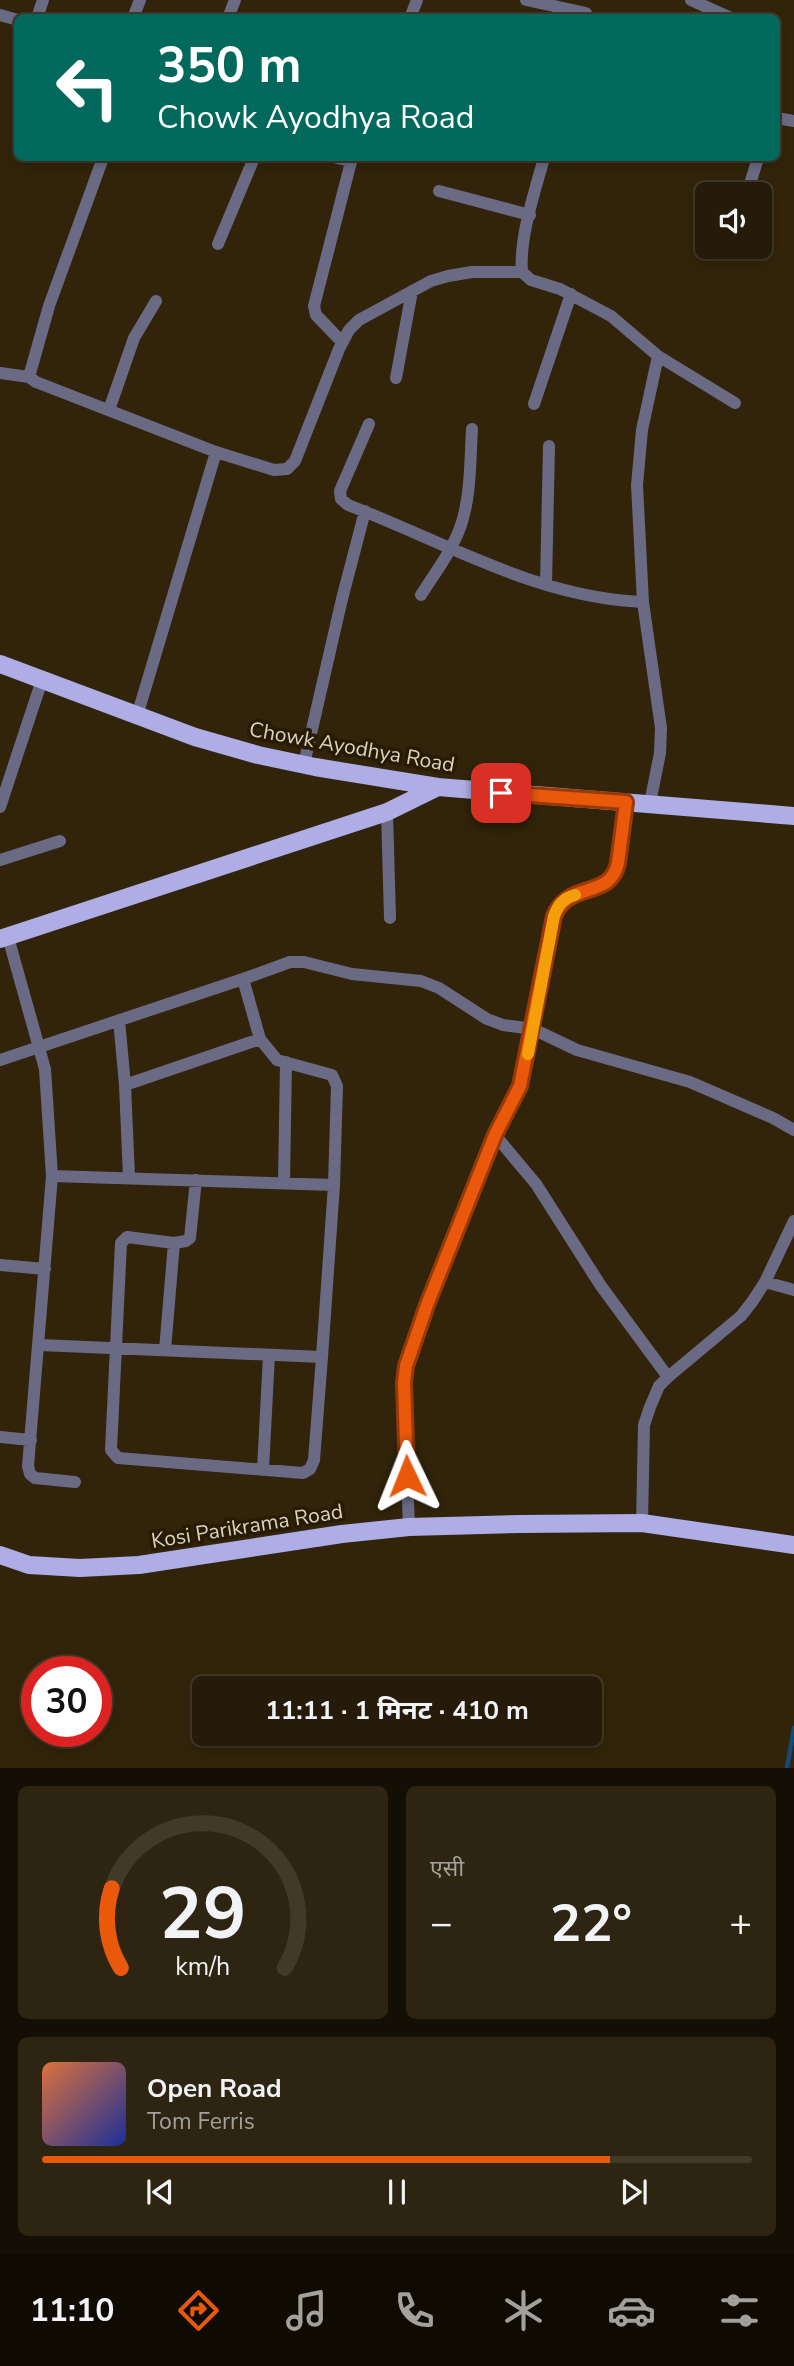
<!DOCTYPE html>
<html lang="hi">
<meta charset="utf-8">
<style>
body{margin:0;font-family:"Nunito Sans","Noto Sans Devanagari",sans-serif;background:#2d2412;color:#f1f3f6;height:100vh;display:flex;flex-direction:column;font-size:26px;white-space:nowrap}
*{box-sizing:border-box;margin:0}
p{font-size:23px;color:#a3a19c}
.icon{flex:none;width:38px;height:38px;fill:none;stroke:currentColor;stroke-width:2;stroke-linecap:round;stroke-linejoin:round}
.map{position:relative;height:1768px;overflow:hidden}
.sheet{display:flex;flex-direction:column;gap:18px;padding:18px;background:#140f04;flex:1}
.sheet>*{flex:none}
.hud{position:absolute;left:14px;top:14px;width:766px;height:147px;border-radius:10px;box-shadow:0 4px 10px #0003,0 0 0 2px #423929;background:#00695c;color:#fff;overflow:hidden}
.tools{position:absolute;left:695px;top:182px;display:grid;gap:14px}
.tools a{display:grid;place-items:center;width:77px;height:77px;border-radius:10px;background:#251b08;box-shadow:0 4px 10px #0003,0 0 0 2px #423929;font-size:35px}
.speed{position:absolute;left:21px;top:1656px;display:flex;gap:14px;font-size:35px;font-weight:700;text-align:center}
.speed>*{display:grid;place-content:center;width:91px;height:91px;border-radius:50%;background:#251b08;box-shadow:0 4px 10px #0003,0 0 0 2px #423929;line-height:1}
.speed .limit{border:10px solid #d22;background:#fff;color:#111}
.pin{position:absolute;display:grid;place-items:center;width:60px;height:60px;color:#fff;margin:-30px;border-radius:14px;box-shadow:0 4px 10px #0006}
.me{position:absolute;width:77px;margin:-38px;rotate:358deg;stroke-linejoin:round;filter:drop-shadow(0 0 5px #0008)}
.turn{display:flex;align-items:center;gap:24px;height:147px;padding:0 28px;font-size:32px}
.turn .icon{width:91px;height:91px;stroke-width:2.5}
.turn b{display:block;font-size:49px;line-height:60px}
.big{font-size:52px;font-weight:700;line-height:1.1}
.sheet .tile{flex:1;display:flex;flex-direction:column;justify-content:center;gap:10px;min-width:0;padding:0 24px;border-radius:10px;background:#2d2412}
.sheet .dial{align-items:center;gap:0}
.dial svg{height:182px;overflow:visible;fill:none;stroke:#423929;stroke-width:7;stroke-linecap:round;text-anchor:middle}
.dial text{fill:#f1f3f6;stroke:none}
.song{display:flex;align-items:center;gap:21px}
.cover{width:84px;height:84px;border-radius:10px;background:linear-gradient(135deg,hsl(20 70% 55%),hsl(230 70% 35%))}
.played{height:7px;border-radius:4px;background:linear-gradient(90deg,#ea580c 80%,#423929 80%)}
.keys{display:flex;justify-content:space-around;direction:ltr}
.heat{display:flex;justify-content:space-between;align-items:center;font-size:38px;direction:ltr}
.sheet .tiles{flex:1;display:grid;gap:18px;grid-template-columns:1fr 1fr}
.tile:last-child{grid-column:span 2}
.trip{position:absolute;left:192px;top:1676px;width:410px;height:70px;border-radius:10px;background:#251b08;box-shadow:0 4px 10px #0003,0 0 0 2px #423929;font-weight:700;line-height:70px;text-align:center}
.dock{display:flex;height:112px;justify-content:space-around;align-items:center;background:#0f0b03;color:#a3a19c}
.dock .icon{width:49px;height:49px}
.dock .selected{color:#ea580c}
.dock b{font-size:32px;color:#f1f3f6}
.map>svg:first-child{display:block}
</style>
<div class="map">
<svg width="794" height="1768" viewBox="0 0 794 1768">
<rect width="100%" height="100%" fill="#31240a"/>
<g fill="none" stroke-linecap="round" stroke-linejoin="round">
<path stroke="#144a78" stroke-width="4.5" d="M787 1768 794 1728"/>
<path stroke="#6a6a85" stroke-width="12" d="M526 0 586 13
M691 0 731 18
M0 15 18 20
M37 18 43 0
M133 18 140 0
M228 18 235 0
M410 18 417 0
M777 118 794 121
M103 158 49 306 29 377 36 382 216 452 274 470 287 469 295 461 339 349 349 330 359 320 431 281 448 276 472 272H522
M337 158 351 161
M544 158C535 191 519 238 522 272L531 280 560 289 611 316 658 356 735 403
M439 191 530 215
M747 194 758 158
M218 244 254 158
M342 342 316 315 314 306 352 158
M0 373 29 377
M396 378 412 291
M534 404 571 294
M109 410 134 338 156 301
M369 424 340 491 341 499 348 505C445 542 537 598 643 602
M546 585 549 446
M421 595C435 573 451 552 460 528 471 498 470 461 472 429
M137 716 216 452
M304 764 342 599 365 511
M650 803 660 753 661 728 643 602 637 485 642 430 658 356
M0 807 42 680
M387 812 390 918
M0 860 60 841
M8 937 45 1069 52 1176 28 1466 30 1474 35 1478 75 1482
M119 1020 125 1085
M0 1060 243 979 290 962H304L352 974 421 981 439 988 487 1019 503 1025 533 1029 577 1050 690 1082 773 1118 794 1130
M495 1135 536 1184 601 1286 668 1377
M52 1176 334 1185
M129 1177 125 1085 260 1039
M284 1183 286 1062
M174 1243 127 1237 121 1243 111 1450 118 1458 303 1473 310 1469 314 1460 322 1357
M0 1265 45 1269
M765 1282 794 1290
M40 1345 322 1357 334 1185 337 1086 332 1075 277 1060 260 1039 243 979
M165 1350 174 1243 186 1241 190 1238 196 1180
M0 1437 31 1440
M263 1469 269 1355
M642 1523 644 1425 650 1407 659 1386 668 1377 741 1316 752 1302 765 1282 794 1221
M409 1527 404 1398 406 1366 427 1305 495 1135 520 1086 554 916C567 885 596 897 616 872L626 802"/>
<path stroke="#afade5" stroke-width="18" d="M0 664 195 737 258 755 315 767 438 787 794 816
M0 939 387 812 438 787
M0 1555 29 1565 80 1568 139 1565 342 1534 409 1527 520 1524 642 1523 794 1545"/>
</g>
<g fill="none" stroke-linecap="round" stroke-linejoin="round">
<g stroke="#983908" stroke-width="18">
<path id="route" d="M407 1476 404 1382 406 1366 427 1305 495 1135 520 1086 554 916C569 880 610 900 618 863L626 802 501 793"/>
</g>
<use href="#route" stroke="#ea580c" stroke-width="12"/>
<path stroke="#f59e0b" stroke-width="12" d="M528 1054 554 916C558 905 563 898 575 895"/>
</g>
<g text-anchor="middle" dominant-baseline="central" stroke-width="7" stroke-linejoin="round" paint-order="stroke">
<g font-size="21" fill="#dbd2c3" stroke="#271b02">
<text transform="translate(352 747) rotate(10)">Chowk Ayodhya Road</text>
<text transform="translate(247 1526) rotate(-9)">Kosi Parikrama Road</text>
</g>
</g>
</svg>
<div class="tools">
<a><svg class="icon" aria-label="sound" viewBox="0 0 24 24"><path d="M4 9h4l5-4v14l-5-4H4zM17 9q2 3 0 6"/></svg></a>
</div>
<div class="speed"><div class="limit">30</div></div>
<div class="pin" style="left:501px;top:793px;background:#d93025"><svg class="icon" aria-label="arrive" viewBox="0 0 24 24"><path d="M6 21V4h12l-3 4 3 4H6"/></svg></div>
<svg class="me" style="left:407px;top:1476px" viewBox="-20 -20 40 40"><path d="M0-17L14 15 0 8-14 15z" fill="#ea580c" stroke="#fff" stroke-width="4"/></svg>
<div class="trip">11:11 · 1 मिनट · 410 m</div>
<div class="hud">
<div class="turn"><svg class="icon" aria-label="left" viewBox="0 0 24 24"><path d="M17 20v-9H6M10 6l-5 5 5 5"/></svg><div><b>350 m</b>Chowk Ayodhya Road</div></div>
</div>
</div>
<section class="sheet">
<div class="tiles">
<div class="tile dial"><svg viewBox="0 0 100 80">
<path d="M14 69A42 42 0 1 1 86 69"/>
<path d="M14 69A42 42 0 0 1 10 34" stroke="#ea580c"/>
<text x="50" y="56" font-size="32" font-weight="700">29</text>
<text x="50" y="72" font-size="11">km/h</text>
</svg></div>
<div class="tile"><p>एसी</p>
<div class="heat"><a>−</a><b class="big">22°</b><a>+</a></div>
</div>
<div class="tile">
<div class="song"><i class="cover"></i><div><b>Open Road</b><p>Tom Ferris</p></div></div>
<div class="played"></div>
<div class="keys"><svg class="icon" aria-label="previous" viewBox="0 0 24 24"><path d="M18 5L8 12l10 7zM5 5v14"/></svg><svg class="icon" aria-label="pause" viewBox="0 0 24 24"><path d="M8 5v14M16 5v14"/></svg><svg class="icon" aria-label="next" viewBox="0 0 24 24"><path d="M6 5l10 7-10 7zM19 5v14"/></svg></div>
</div>
</div>
</section>
<nav class="dock">
<b>11:10</b>
<svg class="icon selected" aria-label="directions" viewBox="0 0 24 24"><path d="M12 3l9 9-9 9-9-9zM9 14v-3h6M13 9l2 2-2 2"/></svg>
<svg class="icon" aria-label="music" viewBox="0 0 24 24"><path d="M9 18V5l10-2v13"/><circle cx="6" cy="18" r="3"/><circle cx="16" cy="16" r="3"/></svg>
<svg class="icon" aria-label="phone" viewBox="0 0 24 24"><path d="M5 4h4l2 5-3 2q2 4 5 5l2-3 5 2v4C11 20 4 13 5 4z"/></svg>
<svg class="icon" aria-label="climate" viewBox="0 0 24 24"><path d="M12 3v18M4 7l16 10M4 17L20 7"/></svg>
<svg class="icon" aria-label="car" viewBox="0 0 24 24"><path d="M5 17H2v-5l4-1 3-4h7l3 4 3 1v5h-3M9 17h6M6 11h13"/><circle cx="7" cy="17" r="2"/><circle cx="17" cy="17" r="2"/></svg>
<svg class="icon" aria-label="filters" viewBox="0 0 24 24"><path d="M4 7h16M4 17h16"/><circle cx="9" cy="7" r="2"/><circle cx="15" cy="17" r="2"/></svg>
</nav>
